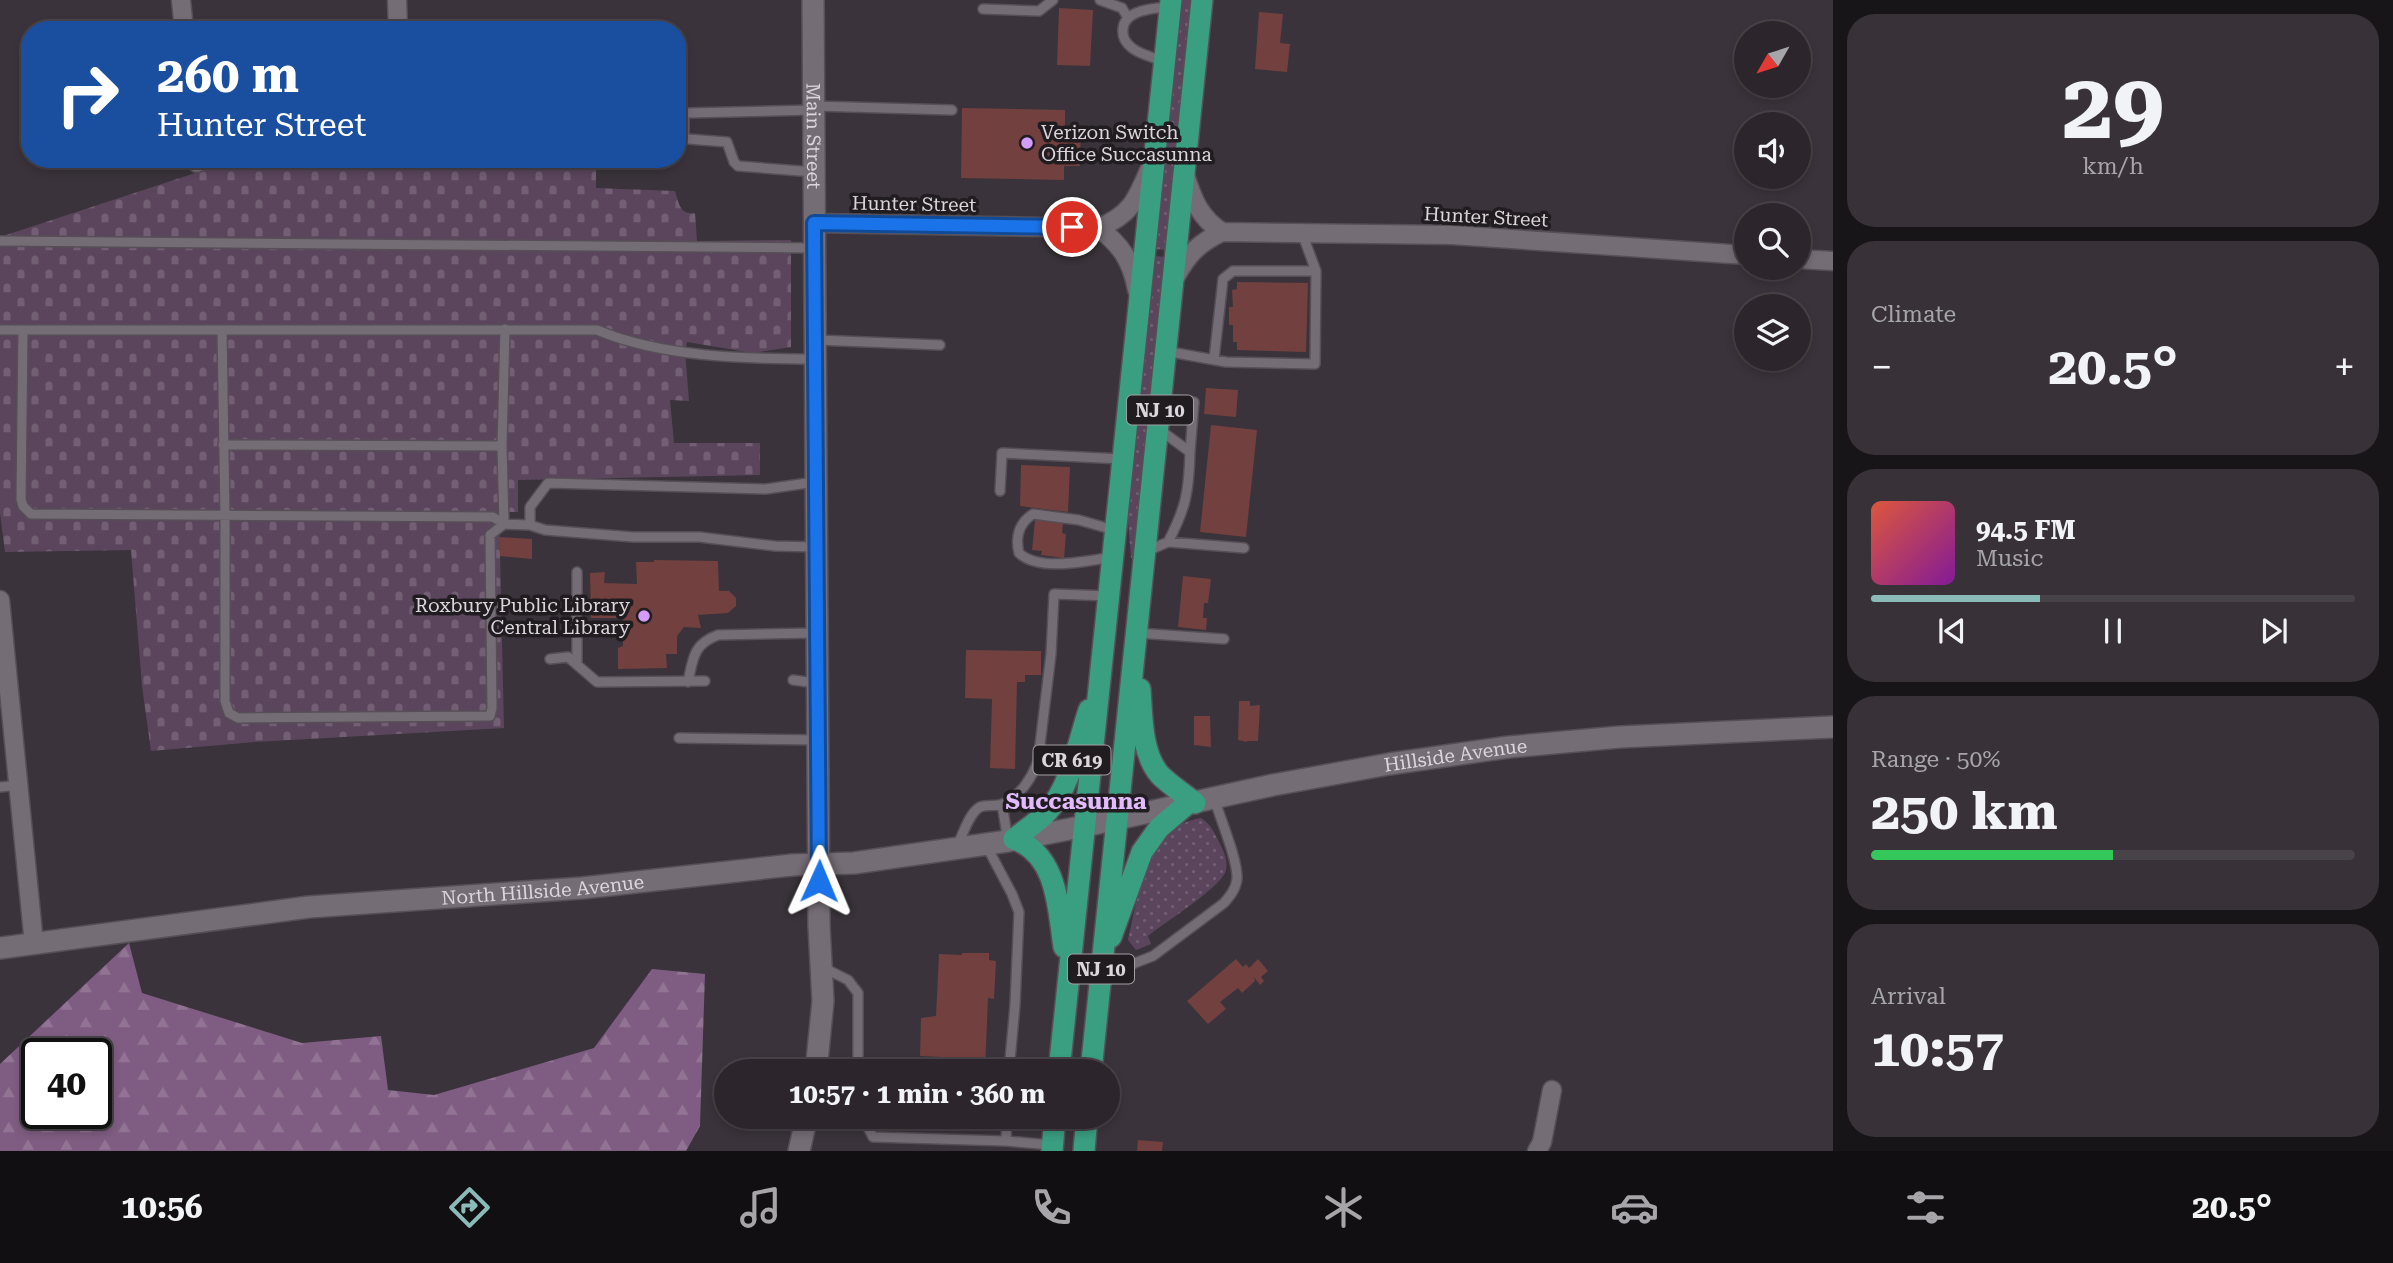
<!DOCTYPE html>
<meta charset="utf-8">
<style>
body{margin:0;font-family:"Roboto Serif",serif;background:#383238;color:#f1f3f6;height:100vh;display:flex;flex-direction:column;font-size:26px;white-space:nowrap}
*{box-sizing:border-box;margin:0}
p{font-size:23px;color:#a6a5a9}
.icon{flex:none;width:38px;height:38px;fill:none;stroke:currentColor;stroke-width:2;stroke-linecap:round;stroke-linejoin:round}
.map{position:relative;flex:1;overflow:hidden}
.details{display:flex;flex-direction:column;gap:14px;padding:14px;background:#181518;width:560px}
.details>*{flex:none}
.guide{position:absolute;left:21px;top:21px;width:665px;height:147px;border-radius:28px;box-shadow:0 4px 10px #0003,0 0 0 2px #484348;background:#1a4fa0;color:#fff;overflow:hidden}
.needle{width:46px;rotate:231deg}
.controls{position:absolute;left:1734px;top:21px;display:grid;gap:14px}
.controls a{display:grid;place-items:center;width:77px;height:77px;border-radius:50%;background:#2c262c;box-shadow:0 4px 10px #0003,0 0 0 2px #484348;font-size:35px}
.speed{position:absolute;left:21px;top:1038px;display:flex;gap:14px;font-size:35px;font-weight:700;text-align:center}
.speed>*{display:grid;place-content:center;width:91px;height:91px;border-radius:50%;background:#2c262c;box-shadow:0 4px 10px #0003,0 0 0 2px #484348;line-height:1}
.speed .limit{border:4px solid #111;border-radius:10px;background:#fff;color:#111}
.pin{position:absolute;display:grid;place-items:center;width:60px;height:60px;color:#fff;margin:-30px;border:4px solid #fff;border-radius:50%;box-shadow:0 2px 7px #0007}
.me{position:absolute;width:77px;margin:-38px;rotate:1deg;stroke-linejoin:round;filter:drop-shadow(0 0 5px #0008)}
.turn{display:flex;align-items:center;gap:24px;height:147px;padding:0 21px;font-size:32px}
.turn .icon{width:91px;height:91px;stroke-width:2.5}
.turn b{display:block;font-size:49px;line-height:60px}
.big{font-size:52px;font-weight:700;line-height:1.1}
.details .widget{flex:1;display:flex;flex-direction:column;justify-content:center;gap:10px;min-width:0;padding:0 24px;border-radius:28px;background:#383238}
.details .dial{align-items:center;gap:0}
.dial b{font-size:91px;line-height:1}
.song{display:flex;align-items:center;gap:21px}
.cover{width:84px;height:84px;border-radius:10px;background:linear-gradient(135deg,hsl(10 70% 55%),hsl(290 70% 35%))}
.played{height:7px;border-radius:4px;background:linear-gradient(90deg,#8bbbb9 35%,#484348 35%)}
.keys{display:flex;justify-content:space-around;direction:ltr}
.heat{display:flex;justify-content:space-between;align-items:center;font-size:38px;direction:ltr}
.charge{height:10px;border-radius:5px;background:linear-gradient(90deg,#34c759 50%,#484348 0)}
.trip{position:absolute;left:714px;top:1059px;width:406px;height:70px;border-radius:35px;background:#2c262c;box-shadow:0 4px 10px #0003,0 0 0 2px #484348;font-weight:700;line-height:70px;text-align:center}
.menu{display:flex;height:112px;justify-content:space-around;align-items:center;background:#120f12;color:#a6a5a9}
.menu .icon{width:49px;height:49px}
.menu .on{color:#8bbbb9}
.menu b{font-size:32px;color:#f1f3f6}
main{display:flex;flex:1;min-height:0}
.map>svg:first-child{display:block}
</style>
<main>
<div class="map">
<svg width="1833" height="1151" viewBox="0 0 1833 1151">
<defs>
<pattern id="grass-dots" width="8" height="8" patternUnits="userSpaceOnUse" patternTransform="scale(1.75)"><rect width="8" height="8" fill="#5b455d"/><path d="M2 2h.1M6 6h.1" fill="none" stroke="#725f74" stroke-width="1.8" stroke-linecap="round"/></pattern>
<pattern id="forest-firs" width="22" height="20" patternUnits="userSpaceOnUse" patternTransform="scale(1.75)"><rect width="22" height="20" fill="#7f5d82"/><path d="M5 1l3.5 6h-7zM16 11l3.5 6h-7z" fill="#917493"/></pattern>
<pattern id="cemetery-stones" width="16" height="16" patternUnits="userSpaceOnUse" patternTransform="scale(1.75)"><rect width="16" height="16" fill="#5b455d"/><path d="M2 7V4a2 2 0 0 1 4 0v3zM10 15v-3a2 2 0 0 1 4 0v3z" fill="#725f74"/></pattern>
</defs>
<rect width="100%" height="100%" fill="#3a333b"/>
<path fill="url(#grass-dots)" d="M1180 0H1192L1166 250 1154 249Z
M1154 256 1166 257 1134 558H1131L1128 520 1129 496Z
M1201 818C1211 824 1215 834 1220 844 1224 852 1228 860 1226 870 1222 887 1165 922 1148 936L1151 944 1136 950 1128 940C1133 918 1144 857 1158 841 1169 828 1185 821 1201 818Z"/>
<path fill="url(#forest-firs)" fill-rule="evenodd" d="M129 943 142 993 302 1043 381 1036 388 1090 434 1095 594 1048 652 969 705 974 700 1126 686 1151H0V1064ZM37 1054H96V1113H37Z"/>
<path fill="url(#cemetery-stones)" d="M238 159H596V188L675 191C679 204 680 215 695 213L697 241 791 240V347L753 353 687 342 685 351 689 401 670 400 674 443H760V475L518 480V512H499L504 728 255 742 151 751 142 686 131 550 5 552 0 513V237Z"/>
<path fill="#72403e" d="M1059 8 1093 10 1090 66 1057 65Z
M1259 12 1283 14 1280 43 1290 44 1287 72 1255 69Z
M962 108 1065 110V126H1081L1080 166H1064V180L961 178Z
M1237 282 1308 283 1306 352 1237 350V342H1233V325H1229V307H1233L1232 290 1237 289Z
M1206 388 1238 390 1236 417 1204 414Z
M1211 425 1257 430 1246 537 1200 532Z
M1021 465 1070 467 1068 512 1020 506Z
M1035 520 1063 523 1062 533 1066 534 1064 558 1041 555 1042 551 1032 550Z
M499 537 532 539V559L500 556Z
M654 560 718 561 719 591H729L736 598V606L728 613 698 615 701 628 684 627 677 636V654H666L667 668 618 669V648L623 646V618H591L590 573 605 572 604 583 637 584 636 562H654Z
M1183 576 1211 579 1208 603H1204L1203 618H1207L1206 630 1178 627Z
M966 650 1041 651V675H1025V682H1017L1015 769 990 768 992 699 965 698Z
M1239 701H1250V706L1260 705 1258 741H1247V742L1238 740Z
M1194 716H1210L1211 747 1194 745Z
M962 953H989V960L996 961 994 999 988 998 985 1071H888L889 1059 942 1063V1057L920 1056 921 1018 936 1016 939 954 962 955Z
M1236 959 1243 967 1246 964 1249 968 1258 959 1268 971 1261 977 1264 981 1260 985 1254 977 1255 981 1242 993 1238 988 1220 1002 1226 1009 1208 1024 1187 1001Z
M1138 1140 1163 1142 1162 1151H1137Z"/>
<g fill="none" stroke-linecap="round" stroke-linejoin="round">
<g stroke="#564f56" stroke-width="12">
<path id="lane" d="M1100 0 1122 8 1128 18
M983 9 1039 11 1053 0
M1163 61C1153 57 1141 55 1132 48 1126 43 1122 38 1123 29 1124 10 1154 8 1169 7
M814 106 952 110
M813 110 688 113 684 115V137L688 139 727 142 734 162 738 166 814 172
M0 241 814 248
M0 330H597C661 357 745 359 814 359
M23 330 21 499 23 506 31 514 493 517 504 524 530 525
M222 330 225 515V701L229 713 238 718 490 716 492 708 490 535 504 524 502 446 505 329
M817 340 940 345
M1165 351 1226 362 1315 364 1316 271 1302 233
M1214 359 1223 279 1233 271H1316
M1161 399 1194 402 1190 452
M1160 430 1190 452C1189 491 1186 508 1168 542
M223 445 502 446
M815 482 766 489 548 483 530 507V525L545 530 633 537H699L775 546 815 547
M1000 491 1002 453 1122 459
M1147 551 1168 542 1244 548
M1112 557C1087 561 1039 572 1019 553 1015 537 1019 523 1033 514L1079 520 1114 530
M577 572V665
M1137 633 1224 639
M550 659 568 657 597 682 705 681
M793 680 816 683
M688 682C693 659 693 644 718 635L816 633
M679 738 818 740
M0 787 20 785
M1002 804 1008 841
M986 845 1012 894 1019 912 1015 1005 1009 1071
M957 846C963 835 969 813 980 807 987 804 996 807 1003 804 1020 796 1032 778 1038 761L1051 654 1054 594 1110 596
M822 967 848 980 858 993V1071
M1104 975 1153 956 1224 903C1230 896 1236 889 1237 879 1238 860 1220 818 1214 798
M862 1116 873 1137 1006 1141 1052 1145
M1006 1141 1007 1116"/>
</g>
<g stroke="#564f56" stroke-width="21">
<path id="street" d="M181 0 184 30
M397 0 398 30
M197 159V163
M1185 175C1193 200 1200 218 1222 232
M814 223 1098 228C1131 215 1137 199 1150 168
M1098 228C1121 244 1132 262 1137 290
M1799 259 1833 261
M1176 276C1188 254 1199 243 1222 232L1452 235 1746 255
M0 600 34 944
M1537 1151 1542 1142 1552 1090"/>
</g>
<g stroke="#564f56" stroke-width="24">
<g id="secondary">
<path id="s1" d="M813 0 819 926 823 1001 816 1071"/>
<path id="s2" d="M0 948 309 907 582 888 792 865 854 863 1008 841 1085 826 1273 785 1389 764 1509 747 1620 737 1833 727"/>
<path d="M799 1151 807 1116"/>
</g>
</g>
<g stroke="#564f56" stroke-width="24">
<path id="highway" d="M1140 689C1142 716 1141 753 1160 775 1170 785 1184 794 1195 803
M1111 937 1142 852 1159 828 1186 805
M1064 947C1058 908 1058 855 1014 839 1025 830 1038 822 1048 811 1071 785 1078 743 1089 710
M1059 1071 1171 0
M1091 1071 1202 0
M1052 1151 1055 1116
M1084 1151 1087 1116"/>
</g>
<use href="#lane" stroke="#756d76" stroke-width="9"/>
<use href="#street" stroke="#756d76" stroke-width="18"/>
<use href="#secondary" stroke="#756d76" stroke-width="21"/>
<use href="#highway" stroke="#3a9e81" stroke-width="21"/>
</g>
<g fill="none" stroke-linecap="round" stroke-linejoin="round">
<g stroke="#114b97" stroke-width="18">
<path id="route" d="M819 881 814 223 1072 227"/>
</g>
<use href="#route" stroke="#1a73e8" stroke-width="12"/>
</g>
<g fill="#d49cfc" stroke="#201c20" stroke-width="2.5">
<circle cx="1027" cy="143" r="7"/>
<circle cx="644" cy="616" r="7"/>
</g>
<g text-anchor="middle" dominant-baseline="central" stroke-width="7" stroke-linejoin="round" paint-order="stroke">
<g fill="#201c20" stroke="#a39ea3" stroke-width="2">
<rect x="1127" y="395.5" width="66" height="29" rx="5"/>
<rect x="1033.5" y="745.5" width="77" height="29" rx="5"/>
<rect x="1068" y="954.5" width="66" height="29" rx="5"/>
</g>
<g font-size="18" font-weight="bold" fill="#dbd6db">
<text x="1160" y="410">NJ 10</text>
<text x="1072" y="760">CR 619</text>
<text x="1101" y="969">NJ 10</text>
</g>
<g font-size="19" fill="#dbd6db" stroke="#201c20" text-anchor="start">
<text x="1041" y="132">Verizon Switch<tspan x="1041" dy="22">Office Succasunna</tspan></text>
<text x="630" y="605" text-anchor="end">Roxbury Public Library<tspan x="630" dy="22">Central Library</tspan></text>
</g>
<g font-size="19" fill="#dbd6db" stroke="#201c20">
<text stroke="none"><textPath href="#s1" startOffset="136">Main Street</textPath></text>
<text transform="translate(914 204) rotate(1)">Hunter Street</text>
<text transform="translate(1486 217) rotate(3)">Hunter Street</text>
<text stroke="none"><textPath href="#s2" startOffset="1470">Hillside Avenue</textPath></text>
<text stroke="none"><textPath href="#s2" startOffset="546">North Hillside Avenue</textPath></text>
</g>
<g font-size="23" font-weight="bold" fill="#e1bbfe" stroke="#201c20">
<text x="1076" y="801">Succasunna</text>
</g>
</g>
</svg>
<div class="controls">
<a><svg class="needle" viewBox="-14 -14 28 28"><path d="M0-13l5 13h-10z" fill="#e53935"/><path d="M0 13l5-13h-10z" fill="#a6a5a9"/></svg></a>
<a><svg class="icon" aria-label="sound" viewBox="0 0 24 24"><path d="M4 9h4l5-4v14l-5-4H4zM17 9q2 3 0 6"/></svg></a>
<a><svg class="icon" aria-label="search" viewBox="0 0 24 24"><circle cx="10" cy="10" r="6"/><path d="M15 15l6 6"/></svg></a>
<a><svg class="icon" aria-label="layers" viewBox="0 0 24 24"><path d="M12 4l9 5-9 5-9-5zM3 14l9 5 9-5"/></svg></a>
</div>
<div class="speed"><div class="limit">40</div></div>
<div class="pin" style="left:1072px;top:227px;background:#d93025"><svg class="icon" aria-label="arrive" viewBox="0 0 24 24"><path d="M6 21V4h12l-3 4 3 4H6"/></svg></div>
<svg class="me" style="left:819px;top:881px" viewBox="-20 -20 40 40"><path d="M0-17L14 15 0 8-14 15z" fill="#1a73e8" stroke="#fff" stroke-width="4"/></svg>
<div class="trip">10:57 · 1 min · 360 m</div>
<div class="guide">
<div class="turn"><svg class="icon" aria-label="right" viewBox="0 0 24 24"><path d="M7 20v-9h11M14 6l5 5-5 5"/></svg><div><b>260 m</b>Hunter Street</div></div>
</div>
</div>
<section class="details">
<div class="widget dial"><b>29</b><p>km/h</p></div>
<div class="widget"><p>Climate</p>
<div class="heat"><a>−</a><b class="big">20.5°</b><a>+</a></div>
</div>
<div class="widget">
<div class="song"><i class="cover"></i><div><b>94.5 FM</b><p>Music</p></div></div>
<div class="played"></div>
<div class="keys"><svg class="icon" aria-label="previous" viewBox="0 0 24 24"><path d="M18 5L8 12l10 7zM5 5v14"/></svg><svg class="icon" aria-label="pause" viewBox="0 0 24 24"><path d="M8 5v14M16 5v14"/></svg><svg class="icon" aria-label="next" viewBox="0 0 24 24"><path d="M6 5l10 7-10 7zM19 5v14"/></svg></div>
</div>
<div class="widget"><p>Range · 50%</p><b class="big">250 km</b><div class="charge"></div></div>
<div class="widget"><p>Arrival</p><b class="big">10:57</b></div>
</section>
</main>
<nav class="menu">
<b>10:56</b>
<svg class="icon on" aria-label="directions" viewBox="0 0 24 24"><path d="M12 3l9 9-9 9-9-9zM9 14v-3h6M13 9l2 2-2 2"/></svg>
<svg class="icon" aria-label="music" viewBox="0 0 24 24"><path d="M9 18V5l10-2v13"/><circle cx="6" cy="18" r="3"/><circle cx="16" cy="16" r="3"/></svg>
<svg class="icon" aria-label="phone" viewBox="0 0 24 24"><path d="M5 4h4l2 5-3 2q2 4 5 5l2-3 5 2v4C11 20 4 13 5 4z"/></svg>
<svg class="icon" aria-label="climate" viewBox="0 0 24 24"><path d="M12 3v18M4 7l16 10M4 17L20 7"/></svg>
<svg class="icon" aria-label="car" viewBox="0 0 24 24"><path d="M5 17H2v-5l4-1 3-4h7l3 4 3 1v5h-3M9 17h6M6 11h13"/><circle cx="7" cy="17" r="2"/><circle cx="17" cy="17" r="2"/></svg>
<svg class="icon" aria-label="filters" viewBox="0 0 24 24"><path d="M4 7h16M4 17h16"/><circle cx="9" cy="7" r="2"/><circle cx="15" cy="17" r="2"/></svg>
<b>20.5°</b>
</nav>
